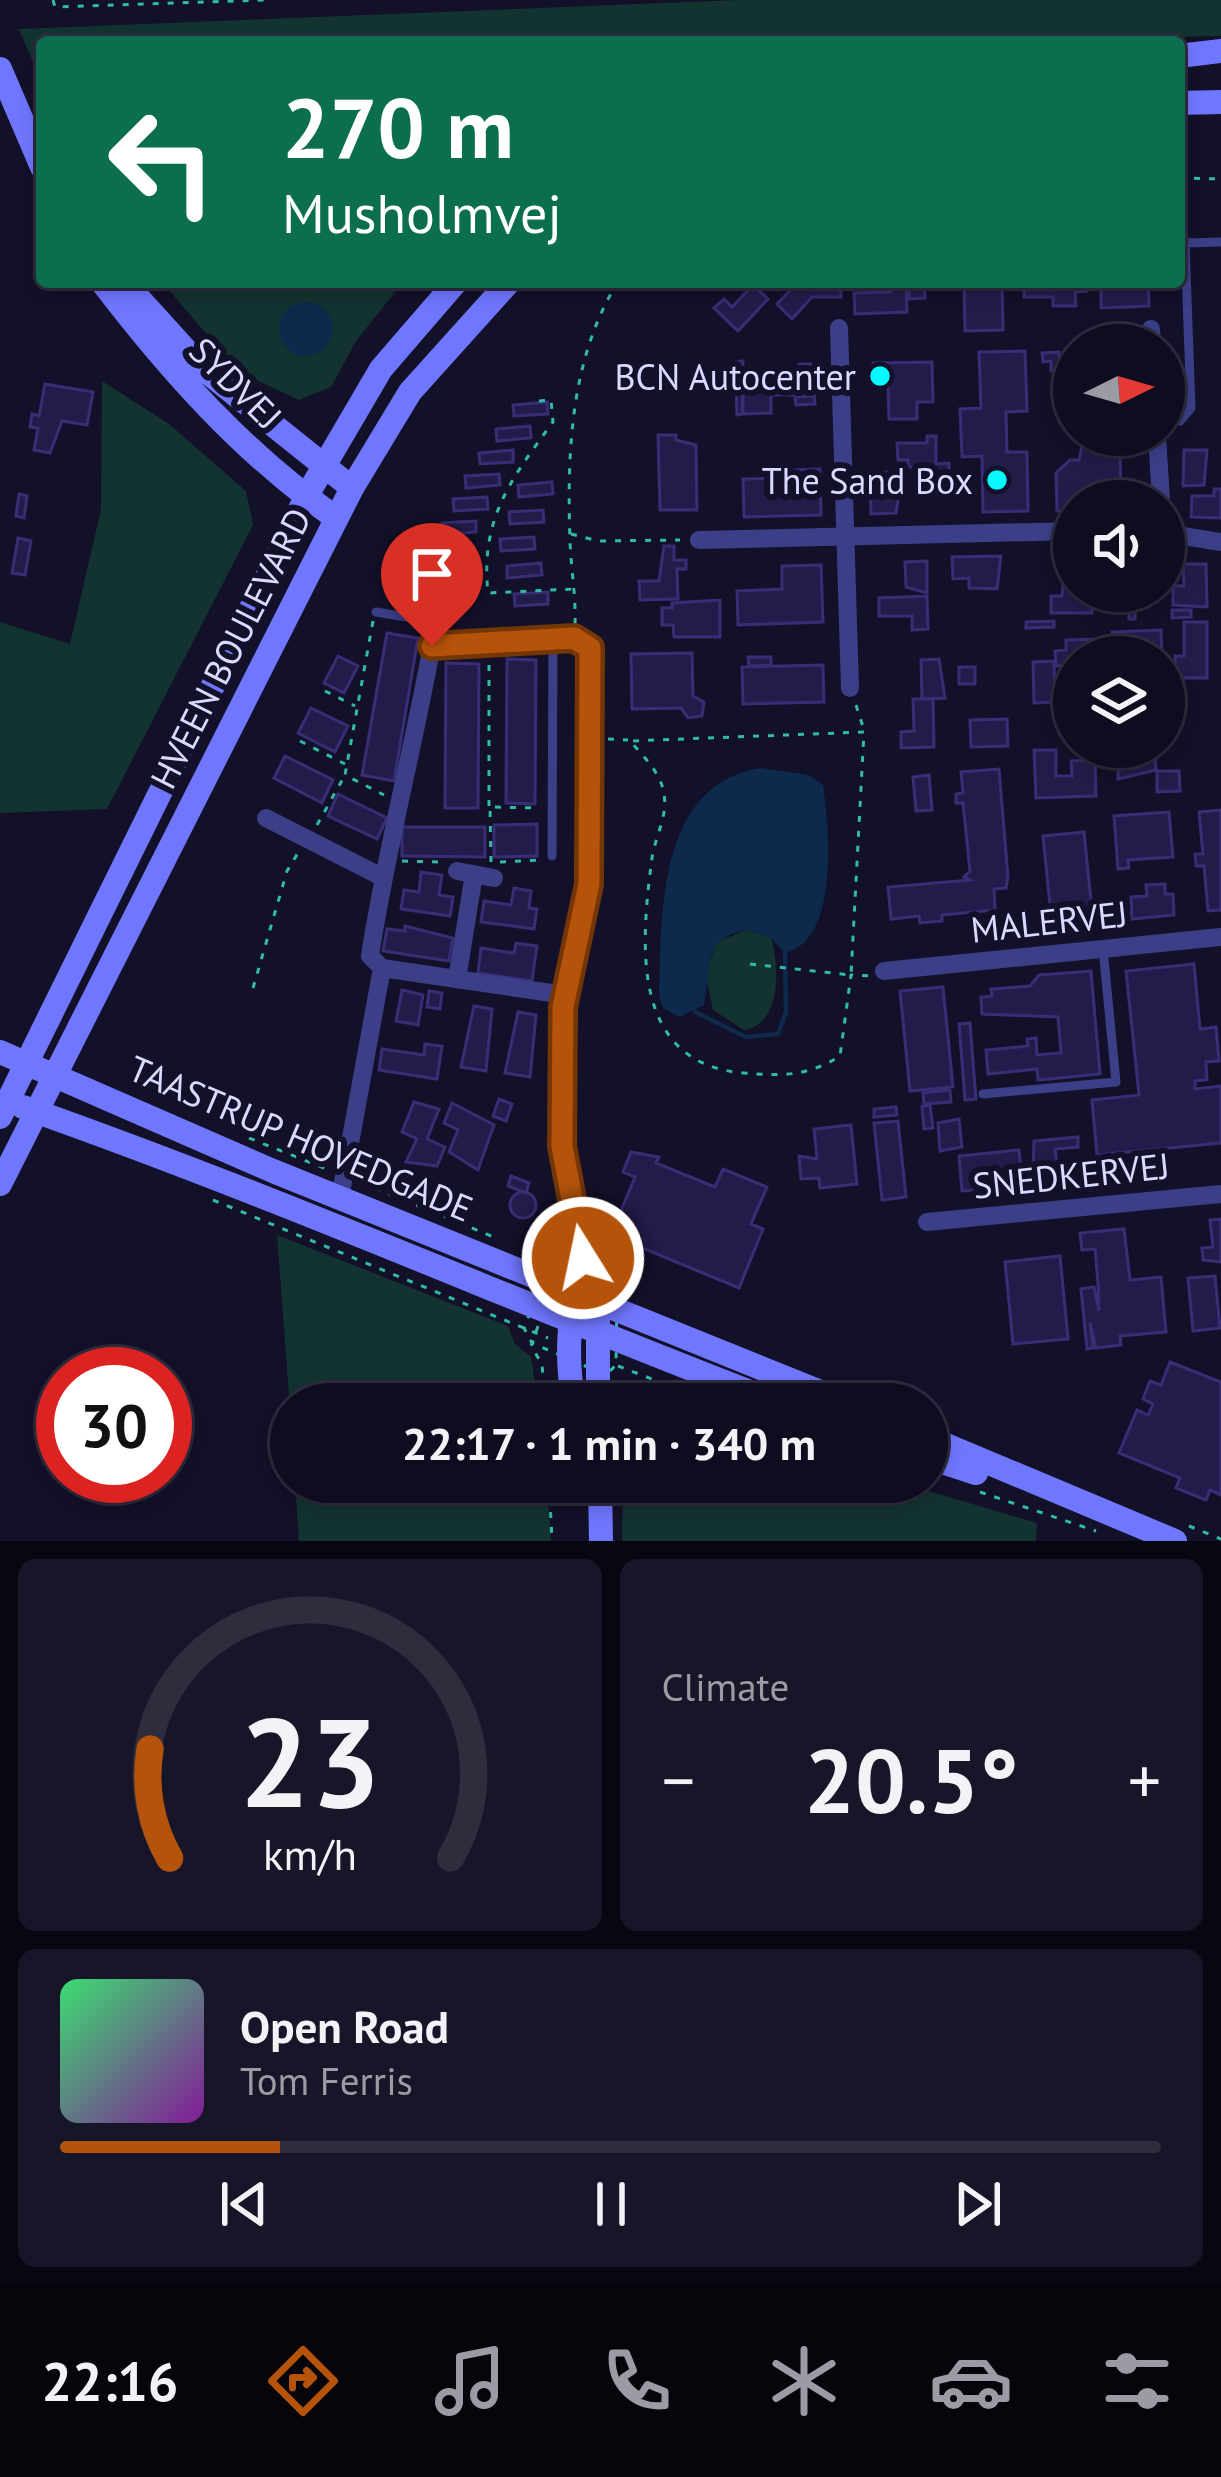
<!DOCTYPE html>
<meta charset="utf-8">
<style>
body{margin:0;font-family:"PT Sans",sans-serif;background:#171528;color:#f1f3f6;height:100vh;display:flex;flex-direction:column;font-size:45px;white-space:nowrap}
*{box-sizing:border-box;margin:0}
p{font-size:39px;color:#9b9ba4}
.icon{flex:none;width:66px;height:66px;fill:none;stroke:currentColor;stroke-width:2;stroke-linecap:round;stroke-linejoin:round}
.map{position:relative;height:1541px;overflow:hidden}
.drawer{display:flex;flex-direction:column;gap:18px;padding:18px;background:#080711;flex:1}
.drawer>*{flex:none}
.guide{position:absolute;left:36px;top:36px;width:1149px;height:252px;border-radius:12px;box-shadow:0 6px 18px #0003,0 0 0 3px #2e2c3d;background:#0b6e4f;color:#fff;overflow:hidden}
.needle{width:78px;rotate:85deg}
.tools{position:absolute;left:1053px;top:324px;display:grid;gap:24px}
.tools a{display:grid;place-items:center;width:132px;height:132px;border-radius:50%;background:#0e0c1f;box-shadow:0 6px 18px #0003,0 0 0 3px #2e2c3d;font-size:60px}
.speed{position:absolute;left:36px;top:1347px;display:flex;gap:24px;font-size:60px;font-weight:700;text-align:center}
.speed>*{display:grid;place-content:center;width:156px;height:156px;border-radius:50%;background:#0e0c1f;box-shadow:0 6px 18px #0003,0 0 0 3px #2e2c3d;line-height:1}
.speed .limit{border:18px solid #d22;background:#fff;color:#111}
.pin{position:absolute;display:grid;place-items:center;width:102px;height:102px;color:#fff;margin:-123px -51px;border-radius:50% 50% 50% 0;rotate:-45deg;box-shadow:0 0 12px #0007}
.pin .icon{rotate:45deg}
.me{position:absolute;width:132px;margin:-66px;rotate:350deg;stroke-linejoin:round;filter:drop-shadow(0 0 9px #0008)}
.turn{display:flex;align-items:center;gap:42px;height:252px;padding:0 48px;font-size:54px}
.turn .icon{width:156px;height:156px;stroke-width:2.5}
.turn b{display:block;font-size:84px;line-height:102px}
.big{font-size:90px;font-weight:800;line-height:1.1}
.drawer .widget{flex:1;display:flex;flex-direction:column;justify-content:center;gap:18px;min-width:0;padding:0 42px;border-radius:18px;background:#171528}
.drawer .dial{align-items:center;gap:0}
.dial svg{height:312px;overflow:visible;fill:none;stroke:#2e2c3d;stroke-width:7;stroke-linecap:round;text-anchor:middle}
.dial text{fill:#f1f3f6;stroke:none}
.song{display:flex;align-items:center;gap:36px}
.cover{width:144px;height:144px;border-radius:18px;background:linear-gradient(135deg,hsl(140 70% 55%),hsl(290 70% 35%))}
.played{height:12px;border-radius:6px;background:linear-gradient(90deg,#b45309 20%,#2e2c3d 20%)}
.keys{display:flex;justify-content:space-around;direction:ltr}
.heat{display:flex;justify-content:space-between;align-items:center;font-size:66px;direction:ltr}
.drawer .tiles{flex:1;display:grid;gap:18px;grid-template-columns:1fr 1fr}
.widget:last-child{grid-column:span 2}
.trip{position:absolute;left:270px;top:1383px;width:678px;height:120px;border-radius:60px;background:#0e0c1f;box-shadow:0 6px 18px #0003,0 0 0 3px #2e2c3d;font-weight:800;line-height:120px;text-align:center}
.menu{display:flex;height:192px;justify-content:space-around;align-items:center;background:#06050c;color:#9b9ba4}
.menu .icon{width:84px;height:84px}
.menu .selected{color:#b45309}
.menu b{font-size:54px;color:#f1f3f6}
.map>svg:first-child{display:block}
</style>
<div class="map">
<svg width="1221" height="1541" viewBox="0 0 1221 1541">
<rect width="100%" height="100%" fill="#131029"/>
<path fill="#133330" d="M738 0H1221V36L902 42H42V83L19 29Z
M162 282H403L356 341 331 387 299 400 239 372Z
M102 381 169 424 246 491 253 525 107 809 0 813V622L70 644 101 509Z
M746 930 771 938C780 968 781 1024 744 1030L713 1010 705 973 717 942Z
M277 1235 508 1326 515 1344 531 1357 538 1404H291V1421Z
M295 1482H547L551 1541H299Z
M623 1482H898L1037 1523 1036 1541H622Z"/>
<path fill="#0d294c" d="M279 329a27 27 0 1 1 54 0a27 27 0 1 1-54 0Z
M761 768 809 775 823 785C829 826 840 941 785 953L771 938 746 930C700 939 712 969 704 1005L679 1017 663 1008 659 997C662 915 656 784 761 768Z"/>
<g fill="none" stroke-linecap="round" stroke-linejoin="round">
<path stroke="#0d294c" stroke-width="4.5" d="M695 1012 746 1037 778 1034 786 1012 785 953"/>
</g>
<path fill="#221c4a" stroke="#372e76" stroke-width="3" d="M798 282H841V297H812L792 319 777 304Z
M890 282H906L907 312 855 314 854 293 891 292Z
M909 282H924L925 298 909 299Z
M964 282H1002L1003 330 965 331Z
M1024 282H1087V291L1075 292 1076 306H1053V297H1024Z
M1125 282H1148L1149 306 1101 308V286Z
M753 285 768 299 738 331 714 308 724 299 732 307Z
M1025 351 1027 411 1006 412 1007 452H1027L1028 511 983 512 982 456 962 457 960 409 981 408 979 352Z
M1059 352V360H1074L1072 426H1065L1070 408 1065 399H1056V388L1071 387 1070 380H1065V371H1051V361L1043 362 1042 353Z
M743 361 742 414 737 415 735 362Z
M932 362 933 402H917V419H889L888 386H873V363Z
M799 364H814L815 395H771V413L743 414V383L768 382V373H799Z
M45 384 93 392 87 425 62 421 50 453 34 450 38 428 30 427 32 414 39 416Z
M814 396 815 404 796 405 795 397Z
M547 402 548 414 514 416 513 405Z
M530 426 531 438 497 441 496 429Z
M658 435H676V440L696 445 697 510H660Z
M927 436H936V464L949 463 950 488H933V478L921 479V470L933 466 908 467V460H898L897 443H927Z
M1083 441H1120L1121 501H1074V511H1057L1056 473 1070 460H1079Z
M513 450V462L480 464 479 453Z
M1184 450H1207L1204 485 1183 486Z
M820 469 821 515 744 517 743 479 787 478V470Z
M870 472H895L900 488 896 513 871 514Z
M499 474 500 485 466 488 465 476Z
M552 482 553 494 519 497 518 485Z
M1214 489H1221V518L1191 517 1192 496H1214Z
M19 494 27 496 24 518 16 516Z
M487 497 488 509 454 511 453 499Z
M543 510 544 522 510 524 509 512Z
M476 521V532L442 535V523Z
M534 537 535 549 501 551 500 539Z
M18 538 31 541 25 575 12 573Z
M664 546H674V560H686V569H677L678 599 640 600 639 581H659Z
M1066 553H1074V591H1092V613H1051V596H1062Z
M1001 556 997 589 969 588V578L953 579 952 557Z
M927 561V593L906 587 905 562Z
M541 563 542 575 507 578V566Z
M1183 564H1206L1207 607 1173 605V586H1184Z
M821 565 823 622 738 625 737 591 782 589V566Z
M1121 591H1147V608H1135V619H1129V608H1122Z
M548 592V604L515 606 514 594Z
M927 596 928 629 912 630V616H879V598Z
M720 600V637H674L673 625H662V608H672V603Z
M1172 610H1191V617L1172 618Z
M1054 621V627L1026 628V622Z
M1184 622H1207V678H1176L1175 656H1184Z
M1161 630 1162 657H1113L1112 632Z
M387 633 418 638 394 781 362 775Z
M1100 639V657H1074V676H1066V665L1056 666 1055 651 1066 650V640Z
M692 653 693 696 704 702 702 716 688 718 681 708 632 709 631 654Z
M338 656 358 666 344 693 324 683Z
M748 657H771V665L749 666Z
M507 659 536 660 535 804 506 803Z
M939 659 945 698 922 699 921 660Z
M1054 661 1055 702 1034 703 1033 662Z
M446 663 479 664 478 808H445Z
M823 665 824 702 743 704 742 667Z
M959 667H975V684H959Z
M913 699H933L934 747 901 748V732L914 731Z
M311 708 348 726 335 752 298 733Z
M1007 719 1008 746 971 747 970 720Z
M1118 747H1155L1156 770 1118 779Z
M1034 750H1056V776H1072L1071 761 1095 760 1096 796 1036 798Z
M285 756 333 780 322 803 274 778Z
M999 769 1008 877 1006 888 994 889 995 910 942 915V921L920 923 919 916 891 919 888 887 970 880 964 877 970 871 963 803H956V794L963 793 961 772Z
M1157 771H1179L1180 791 1157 792Z
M929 775 932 810 916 811 913 777Z
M338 794 387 818 377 839 328 816Z
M1221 810V910L1208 911 1204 866H1196L1195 854H1203L1199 812Z
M1169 812 1173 857 1128 860 1129 868 1118 869 1114 816Z
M537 824V856L494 857V825Z
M402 827H485V857L402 856Z
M1084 832 1093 921 1052 925 1043 836Z
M421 872 442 875 439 895 453 897 450 916 401 909 404 890 419 892Z
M1165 884V894H1173L1174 915 1132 919 1131 897 1147 896 1146 885Z
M514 888 531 891 529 908 537 909 534 929 481 922 484 901 511 905Z
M405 926 453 938 449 961 383 951 387 929 405 931Z
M516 943 537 946 532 981 478 973 481 948 514 953Z
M1194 964 1200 1029 1216 1027 1219 1061 1206 1062 1207 1080 1195 1081V1089L1221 1086V1143L1097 1155 1092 1100 1139 1095 1126 971Z
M1091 971 1100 1074 1038 1080 1037 1069 988 1074 986 1050 1028 1046 1027 1039 1036 1038 1037 1055 1061 1053 1058 1017 982 1014 981 997 992 996 991 989 1030 986 1039 975Z
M943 987 953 1087 910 1091 900 991Z
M402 990 423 995 418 1025 396 1021Z
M429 991 442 993 440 1009 427 1007Z
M474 1006 492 1009 486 1071 461 1067Z
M518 1012 536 1015 530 1077 505 1073Z
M970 1023 976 1099 965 1100 959 1024Z
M425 1044 442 1046 437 1079 379 1070 382 1049 424 1055Z
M950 1090 951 1102 924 1104 923 1093Z
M499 1099 512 1104 506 1121 493 1116Z
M414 1102 439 1109 427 1139 445 1147 437 1166 406 1162 417 1139 402 1132Z
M452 1103 494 1125 478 1170 449 1152 458 1130 444 1123Z
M930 1105 933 1128 924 1129 922 1106Z
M896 1107 897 1115 874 1117V1109Z
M959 1119 962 1147 940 1151 938 1123Z
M898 1121 906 1197 882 1200 874 1123Z
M851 1125 857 1184 820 1188 819 1178 801 1179 799 1156 817 1159 814 1129Z
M1078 1137V1147L1055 1149 1060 1185 962 1191 959 1156 1019 1150 1021 1170 1033 1169 1034 1141Z
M631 1152 659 1157 656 1163 715 1187 723 1169 767 1187 751 1224 763 1229 739 1288 611 1235 635 1177 623 1172Z
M511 1176 529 1183 526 1193 508 1186Z
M510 1205a13 13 0 1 1 26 0a13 13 0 1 1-26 0Z
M1221 1219V1262L1203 1260 1202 1248 1213 1247 1210 1220Z
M1124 1229 1130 1280 1161 1277 1166 1332 1120 1336 1121 1345 1096 1348 1090 1323 1093 1348 1087 1349 1081 1289 1094 1287 1099 1311 1098 1283 1095 1249 1082 1250 1080 1233Z
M1060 1256 1068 1339 1013 1344 1005 1262Z
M1215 1276 1220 1328 1193 1331 1188 1278Z
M1170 1362 1221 1382V1495L1210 1490 1206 1500 1176 1488 1180 1478 1119 1453 1137 1410 1148 1415 1153 1404 1143 1399 1150 1381 1161 1385Z"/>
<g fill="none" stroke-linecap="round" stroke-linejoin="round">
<path stroke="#30bca8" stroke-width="3" stroke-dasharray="6 9" stroke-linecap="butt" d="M53 0 55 7 267 0
M1179 178 1221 179
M539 401 551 400 553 422C511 479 480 519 488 593L574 589
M571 534 598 541 680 540
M373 621 345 775 384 795
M575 624C576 595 571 569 570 541 567 454 570 358 618 282
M325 691 355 706
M856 705 864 730
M608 739 628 740
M300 741 345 764
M489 806V660
M317 825 345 775
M402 861 440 862
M491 862 490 807 540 808
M500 862 539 860
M750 964 851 975 864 732 630 741C644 757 661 773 664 794 668 816 655 837 652 858 641 942 629 1063 743 1073 781 1076 807 1077 840 1056L851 975 871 976
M253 988 287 871 298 853
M249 1138 329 1170
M361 1182 496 1238
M213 1200 548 1338
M552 1256 595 1273 617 1294 616 1365 606 1375 532 1343 524 1328Z
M538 1326 531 1346 542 1364 545 1404
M618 1366 717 1404
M870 1396 890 1404
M549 1482 552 1541
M980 1492 1096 1531
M1189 1526 1221 1539"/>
<path stroke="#3b3f88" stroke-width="9" d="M1164 422 1180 421 1191 408 1185 243 1221 242
M376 612 436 622 432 645
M552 856 553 639
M983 1094 1116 1082 1103 949"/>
<path stroke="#3b3f88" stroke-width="18" d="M839 328 850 688
M1151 329 1152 345
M1157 435 1161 501
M1164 533 1221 542
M699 540 1074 531
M266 818 382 877
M457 871 494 878
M382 968 370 956C386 851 413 750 432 645L583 640 590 648 589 884 563 1007 562 1146 583 1258
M884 971 1221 937
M457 979 474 874
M340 1198 382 968 565 995
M927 1222 1221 1194"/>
<path stroke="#7077ff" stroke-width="24" d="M1179 56 1221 51
M0 69 42 167
M1179 103 1221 102
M102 282C170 371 244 454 336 518
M124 282 202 368 352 488
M0 1052 273 1171 850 1404
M23 1107C279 1197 527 1307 781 1404
M0 1117 306 497 381 369 456 282
M0 1184 352 488 410 392 509 282
M598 1322V1404
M574 1404C564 1350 570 1311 583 1258
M927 1437 1175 1541
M927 1457 976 1473
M600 1482 601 1541"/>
</g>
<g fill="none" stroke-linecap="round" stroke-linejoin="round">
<g stroke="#753606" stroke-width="30">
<path id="route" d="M432 646 574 638 590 648 589 884 563 1007 562 1146 583 1258"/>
</g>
<use href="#route" stroke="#b45309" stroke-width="21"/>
</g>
<g fill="#05faff" stroke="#131029" stroke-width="4.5">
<circle cx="880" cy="376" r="12"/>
<circle cx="997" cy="480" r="12"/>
</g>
<g text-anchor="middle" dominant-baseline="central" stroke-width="12" stroke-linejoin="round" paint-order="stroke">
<g font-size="36" fill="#dad9ff" stroke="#131029" text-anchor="end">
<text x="856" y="376">BCN Autocenter</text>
<text x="973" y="480">The Sand Box</text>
</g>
<g font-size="36" fill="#dad9ff" stroke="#131029">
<text transform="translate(236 383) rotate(45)">SYDVEJ</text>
<text transform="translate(230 648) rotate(-63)">HVEEN BOULEVARD</text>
<text transform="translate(1049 921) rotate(-6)">MALERVEJ</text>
<text transform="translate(301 1138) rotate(23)">TAASTRUP HOVEDGADE</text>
<text transform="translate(1071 1175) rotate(-6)">SNEDKERVEJ</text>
</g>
</g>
</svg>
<div class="tools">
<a><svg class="needle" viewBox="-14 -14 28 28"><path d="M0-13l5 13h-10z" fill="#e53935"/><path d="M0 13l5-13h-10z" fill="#9b9ba4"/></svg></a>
<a><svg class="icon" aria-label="sound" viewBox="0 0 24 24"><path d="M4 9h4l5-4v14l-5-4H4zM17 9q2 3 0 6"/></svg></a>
<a><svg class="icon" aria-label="layers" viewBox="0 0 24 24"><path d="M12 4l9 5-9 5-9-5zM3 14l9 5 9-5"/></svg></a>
</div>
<div class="speed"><div class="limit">30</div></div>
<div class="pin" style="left:432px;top:646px;background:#d93025"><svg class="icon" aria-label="arrive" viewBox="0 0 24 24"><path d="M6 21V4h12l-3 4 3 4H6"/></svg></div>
<svg class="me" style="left:583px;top:1258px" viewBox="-20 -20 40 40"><circle r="17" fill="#b45309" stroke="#fff" stroke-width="3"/><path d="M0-11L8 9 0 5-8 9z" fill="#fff"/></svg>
<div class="trip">22:17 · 1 min · 340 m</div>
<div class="guide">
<div class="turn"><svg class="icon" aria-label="left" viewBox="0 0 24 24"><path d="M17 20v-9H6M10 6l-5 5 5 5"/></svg><div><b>270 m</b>Musholmvej</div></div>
</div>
</div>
<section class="drawer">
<div class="tiles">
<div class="widget dial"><svg viewBox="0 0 100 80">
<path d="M14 69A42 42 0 1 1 86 69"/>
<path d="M14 69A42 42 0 0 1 9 41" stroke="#b45309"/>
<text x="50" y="56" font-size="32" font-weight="700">23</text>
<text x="50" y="72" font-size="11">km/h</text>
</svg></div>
<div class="widget"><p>Climate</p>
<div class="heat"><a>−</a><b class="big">20.5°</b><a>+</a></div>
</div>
<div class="widget">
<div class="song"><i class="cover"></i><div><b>Open Road</b><p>Tom Ferris</p></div></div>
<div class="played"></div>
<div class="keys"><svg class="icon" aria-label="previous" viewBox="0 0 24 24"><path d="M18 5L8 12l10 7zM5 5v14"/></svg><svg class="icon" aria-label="pause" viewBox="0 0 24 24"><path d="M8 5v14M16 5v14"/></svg><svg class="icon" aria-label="next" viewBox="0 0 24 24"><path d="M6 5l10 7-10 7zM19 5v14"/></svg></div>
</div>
</div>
</section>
<nav class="menu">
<b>22:16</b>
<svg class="icon selected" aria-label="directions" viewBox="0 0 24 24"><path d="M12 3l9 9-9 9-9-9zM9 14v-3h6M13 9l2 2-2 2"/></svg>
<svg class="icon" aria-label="music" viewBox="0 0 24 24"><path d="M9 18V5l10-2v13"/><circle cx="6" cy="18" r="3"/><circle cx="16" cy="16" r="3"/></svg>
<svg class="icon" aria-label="phone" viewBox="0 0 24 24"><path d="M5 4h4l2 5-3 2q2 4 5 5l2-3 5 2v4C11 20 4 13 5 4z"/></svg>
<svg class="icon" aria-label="climate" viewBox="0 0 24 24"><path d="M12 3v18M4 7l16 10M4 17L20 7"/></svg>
<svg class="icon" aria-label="car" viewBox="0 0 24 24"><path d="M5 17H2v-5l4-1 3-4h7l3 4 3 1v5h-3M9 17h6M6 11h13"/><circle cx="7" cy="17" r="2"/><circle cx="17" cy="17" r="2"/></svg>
<svg class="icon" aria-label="filters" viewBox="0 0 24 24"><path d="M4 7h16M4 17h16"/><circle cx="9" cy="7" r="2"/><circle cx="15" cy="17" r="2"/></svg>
</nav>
